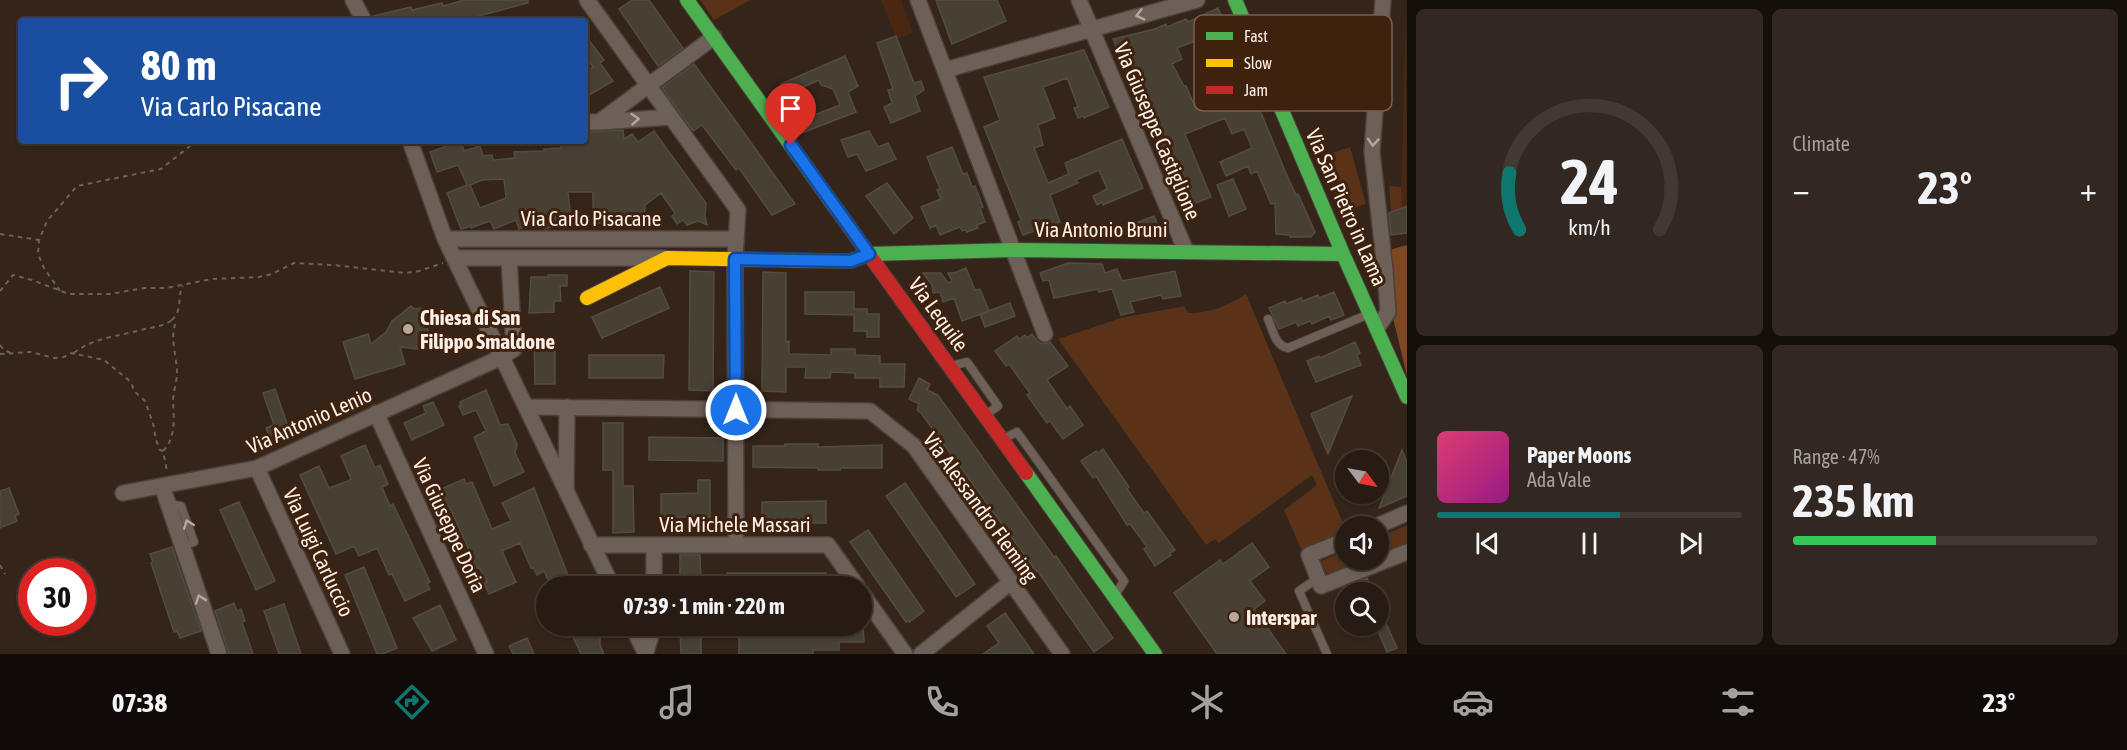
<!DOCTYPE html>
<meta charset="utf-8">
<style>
body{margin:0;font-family:"Asap Condensed",sans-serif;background:#332821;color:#f1f3f6;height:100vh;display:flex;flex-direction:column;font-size:22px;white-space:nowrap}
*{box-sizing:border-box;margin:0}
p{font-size:20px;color:#a4a1a0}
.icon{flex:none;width:33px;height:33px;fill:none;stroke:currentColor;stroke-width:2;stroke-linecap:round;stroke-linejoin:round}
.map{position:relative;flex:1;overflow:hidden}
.sheet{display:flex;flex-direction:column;gap:9px;padding:9px;background:#150f0a;width:720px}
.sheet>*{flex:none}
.banner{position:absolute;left:18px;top:18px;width:570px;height:126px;border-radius:6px;box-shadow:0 2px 4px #0004,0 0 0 2px #433933;background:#1a4fa0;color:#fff;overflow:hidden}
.needle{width:39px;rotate:122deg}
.buttons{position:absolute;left:1335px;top:450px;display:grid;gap:12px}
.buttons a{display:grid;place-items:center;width:54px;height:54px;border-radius:50%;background:#271b13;box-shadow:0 2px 4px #0004,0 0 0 2px #433933;font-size:30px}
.speed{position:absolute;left:18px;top:558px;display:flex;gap:12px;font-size:30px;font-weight:700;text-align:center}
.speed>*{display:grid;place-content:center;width:78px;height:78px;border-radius:50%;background:#271b13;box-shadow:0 2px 4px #0004,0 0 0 2px #433933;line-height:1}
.speed .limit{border:9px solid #d22;background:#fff;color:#111}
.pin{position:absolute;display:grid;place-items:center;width:51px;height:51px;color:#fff;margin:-62px -26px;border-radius:50% 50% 50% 0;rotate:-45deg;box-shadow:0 0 6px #0007}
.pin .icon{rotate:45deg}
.me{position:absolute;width:66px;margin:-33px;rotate:0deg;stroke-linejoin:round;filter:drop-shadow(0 0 4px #0008)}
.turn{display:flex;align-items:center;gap:21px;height:126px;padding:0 24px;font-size:27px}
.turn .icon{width:78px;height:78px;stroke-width:2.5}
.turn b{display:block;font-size:42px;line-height:51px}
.big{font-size:45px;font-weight:700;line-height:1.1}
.sheet .card{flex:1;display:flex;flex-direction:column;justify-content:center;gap:9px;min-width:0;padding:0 21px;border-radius:9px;background:#332821}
.sheet .dial{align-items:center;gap:0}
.dial svg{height:156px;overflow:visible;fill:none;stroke:#433933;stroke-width:7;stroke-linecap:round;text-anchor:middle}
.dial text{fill:#f1f3f6;stroke:none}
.song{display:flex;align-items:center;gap:18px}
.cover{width:72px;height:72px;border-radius:9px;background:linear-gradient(135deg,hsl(340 70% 55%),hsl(310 70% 35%))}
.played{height:6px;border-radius:3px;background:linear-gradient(90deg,#0f766e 60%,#433933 60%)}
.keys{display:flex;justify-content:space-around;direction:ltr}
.heat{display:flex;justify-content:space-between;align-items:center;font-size:33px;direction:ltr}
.charge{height:9px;border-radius:4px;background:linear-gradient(90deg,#34c759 47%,#433933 0)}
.sheet .tiles{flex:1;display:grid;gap:9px;grid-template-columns:repeat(2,1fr)}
.trip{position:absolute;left:536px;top:576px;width:336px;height:60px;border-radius:30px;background:#271b13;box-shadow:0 2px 4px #0004,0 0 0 2px #433933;font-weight:700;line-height:60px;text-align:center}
.menu{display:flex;height:96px;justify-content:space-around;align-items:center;background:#100b08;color:#a4a1a0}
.menu .icon{width:42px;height:42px}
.menu .selected{color:#0f766e}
.menu b{font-size:27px;color:#f1f3f6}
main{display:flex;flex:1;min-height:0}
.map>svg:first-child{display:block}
</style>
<main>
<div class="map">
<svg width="1407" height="654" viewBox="0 0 1407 654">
<rect width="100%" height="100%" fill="#342419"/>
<path fill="#492710" d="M881 0H901L913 33 897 39Z
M1406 0 1407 206 1402 208 1401 202Z"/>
<path fill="#593217" d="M700 0H750L714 20Z
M1350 147 1366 204 1340 212 1323 156Z
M1389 186 1401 187 1402 208 1391 213Z
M1246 294 1345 528V535L1302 551 1284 510 1317 485 1312 475 1219 543 1215 539 1206 545 1058 339 1121 318 1184 306 1188 313C1210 313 1228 306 1246 294Z
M1407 525V543L1379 555V537Z
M1345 551 1346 560H1368L1328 576 1321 561Z"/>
<path fill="#7e4721" d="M1407 245V376L1393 318 1389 250Z"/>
<path fill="#474035" stroke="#544c41" stroke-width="1.5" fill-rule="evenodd" d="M464 0H528V3L460 21H374L373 16 411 7 412 10 442 3 443 6Z
M632 0H649L683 48 658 66 619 9Z
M936 0H997L1006 21 952 44Z
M1218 8 1285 171 1296 195 1298 194 1315 232 1311 237H1290L1289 235 1276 234 1275 203 1271 204 1257 171 1251 174 1248 166 1226 176 1220 162 1252 148 1244 129 1232 134 1225 118 1185 134 1211 197 1183 208 1113 39 1155 29 1166 24 1167 27 1186 19 1188 22ZM1198 40 1206 60 1198 64 1206 82 1210 80 1217 97 1195 107 1186 86H1184L1172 64 1182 59 1177 48Z
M585 35 604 60 600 63 613 81 589 95 585 90V73L593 67 585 55Z
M896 36 914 83 921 81 924 90 915 96 920 111 891 123 884 107 892 103 888 90 893 89 877 43Z
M1084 50 1109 107 1084 118 1083 116 1078 118 1074 108 1078 107 1067 78 1043 87 1055 118 1038 125 1043 145 1034 148 1048 183 1069 174 1065 163 1122 139 1143 188 1103 205 1102 202 1097 205 1093 196 1107 189 1099 170 1076 180 1078 183 1050 195 1060 222 1023 235 1018 222 1021 220 984 127 1000 120 984 77Z
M845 56 858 86 848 92 856 112 799 134 791 124 840 105 833 89 821 85 819 80 785 95 781 84Z
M694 64 737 123 795 204 772 215 739 168 736 170 702 125 693 131 662 88Z
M783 90 787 101 778 105 771 95Z
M623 130 624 139 632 134 638 142 654 131 706 203 705 216 707 225 698 221 687 225 683 220 677 224 672 216 675 213 661 193 645 205 644 221H639V224L593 223V192H568L571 219 545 229 541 220 519 229 516 220 494 229 490 221 471 228V226L461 229 447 193 467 185 458 165 437 172 430 152 461 141 464 151 480 146 483 156 492 155 493 160 515 158 514 152 544 151V149L561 148V144H569V141H585V138H589L588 132ZM504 179 506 198 480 208 470 185 482 180Z
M869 131 878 147 888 143 896 159 866 171 857 154 848 157 841 140Z
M952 147 963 174 967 173 972 187 975 186 983 207 980 208 985 222 977 225 978 228 967 232 966 230 962 231 960 227 940 235 936 225 930 228 921 207 941 199 937 190 940 188 938 184 927 157Z
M1233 179 1246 209 1229 216 1217 185Z
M887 183 913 218 894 234 866 196Z
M1407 206V233L1391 235 1389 213Z
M1154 216 1161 233 1151 238 1127 237 1123 228Z
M1068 263 1102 264 1105 273 1117 269 1122 281 1175 271 1181 296 1163 299 1161 295 1130 302 1134 312 1121 315 1112 289 1099 292 1098 289 1054 298 1049 280 1043 281 1040 273Z
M966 268 975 290 980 289 989 311 962 321 954 298 943 302 940 292 933 293 932 285 923 273H941L948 283 952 281 948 273H954Z
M690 271 714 272 713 391 689 390Z
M763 272 786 273V342L789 341V354L831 355V349H855V355L880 356V364H905L904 387H880V378H855V373L831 372 830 378H805L806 367H786V392L762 391Z
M548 275H567V286H560L561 301H554V312L529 313 531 277H548Z
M660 287 669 308 602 338 592 317Z
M805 292H854V309H867V314H879V337H867V331H854V315L805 314Z
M1334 292 1344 315 1331 320 1329 316 1312 324 1310 321 1298 326 1296 322 1279 329 1269 308 1285 301 1286 304 1301 298 1303 301 1318 295 1319 298Z
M1010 303 1015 316 985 327 980 314Z
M411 306 415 309 421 308 431 339 430 347 426 350 400 347 405 364 355 379 343 342 368 334 371 344 386 332 392 321Z
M1032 334 1038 342 1044 344 1050 342 1068 366 1047 380 1067 409 1070 406 1083 425 1063 439 1050 421 1047 423 1027 395 1030 393 1009 364 1006 366 995 351 1017 336 1019 339 1025 335 1027 338Z
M555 337V384H535L534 338Z
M1355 342 1360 353 1357 355 1361 365 1316 382 1307 361 1319 356 1320 358Z
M589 355H664L663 378H589Z
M919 378 930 384 927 390 938 395 1054 557 1056 556 1113 638 1094 652 1037 570 1036 571 921 413 917 410 919 404 909 399Z
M275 389 290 432 270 439 266 428 274 425 263 393Z
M486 390 500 425 508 424 517 444 515 453 524 472 494 486 474 437 486 431 476 410 463 415 459 406H461L460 402Z
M1352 396 1328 454 1311 414Z
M433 402 444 425 412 440 404 423 426 413 423 406Z
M603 423H623V486H633L634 532 613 533V470H603Z
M649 437 723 438V461L649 460Z
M785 444H818V447L882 445V468H841L840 470H818V468L753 467V446H785Z
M365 445 375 468 380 465 388 484 382 487 390 506 393 504 430 582 427 584 430 589 405 601 392 574 389 575 377 548 359 556 354 546 336 554 300 475 319 466 329 488 348 481 351 479 341 456Z
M1103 449 1129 487 1127 489 1144 513 1147 511 1175 550 1170 553 1171 555 1155 566 1144 549 1147 547 1130 524 1127 525 1096 476 1093 478 1081 461 1096 451 1098 453Z
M1402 450 1407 462V496L1379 508Z
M464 479 466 484 472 482 492 529 511 521 502 503 534 488 571 583 564 586H551L544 571 537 575 533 567 531 568 520 543 502 551 516 582 489 594 484 583 487 582 479 567 477 568 451 510 439 509 441 501 439 490Z
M698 480H710V517H661V494L698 493Z
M905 483 975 584 956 597 886 496Z
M9 488 19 514 15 516 17 521 0 528V491Z
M826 501V523H762V502Z
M239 502 275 581 256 590 220 510Z
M868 530 924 611 909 622 908 620 906 622 850 542Z
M1252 543 1269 567 1250 581 1265 601 1254 609 1286 654H1217L1174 593 1220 560 1223 564Z
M172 547 201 631 180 638 177 631 174 632 151 563 153 562 150 554Z
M680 555H700L701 586H680Z
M364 567 397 648 382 654H377L345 575Z
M727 573H826V586H727Z
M1367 578 1373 592H1362L1357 582Z
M234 603 237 611 241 609 245 621 242 622 253 654H229L215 611Z
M284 604 301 654H279L264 611Z
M440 605 456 640 432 651 413 618Z
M1378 605 1397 648 1387 652 1376 626H1378Z
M1005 613 1034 654H983L999 643 987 626Z
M568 626H591L600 638V645L604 654H581Z
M680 626H701V654H681Z
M861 626H863L864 642H839V650H813V654H739V634H814V627Z
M527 638 534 654H513L509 646Z"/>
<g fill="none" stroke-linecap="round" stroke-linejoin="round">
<g stroke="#4c4039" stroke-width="10">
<path id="lane" d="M1268 319C1273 330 1275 346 1288 348L1369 314
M951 366 967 362 998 406 987 414
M1003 439 1017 432 1124 581 1115 595
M168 504 181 506 194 542 182 546
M1318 578 1299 591 1327 654"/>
</g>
<g stroke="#4c4039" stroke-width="18">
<path id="street" d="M353 0 364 21
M587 0 738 210 735 259 736 545
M918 0 1045 334
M1079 0 1186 251
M945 70 1197 0
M585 122H599L714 37
M599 122 671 117
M410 141 445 239 612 586
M445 239H736
M454 258H664
M1377 328 1388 312 1385 270 1372 152 1383 0
M526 407 870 411 914 446 1062 654
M376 413 486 654
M257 468 342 654
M162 486 219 654
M566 488 567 407
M123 493 257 468 502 357 514 349 509 258
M1377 526 1407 513
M1346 540 1309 555 1321 586 1407 552
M591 545H828L857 586
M654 586V545
M861 592 905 654
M632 626 646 654
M646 652 654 626
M921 654 1011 582"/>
</g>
<g stroke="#4c4039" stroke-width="16">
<path id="fast" d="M687 0 837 210
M1235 0 1343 254 1407 397
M835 261H851L869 254 1014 250 1343 254
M1026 473 1155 654"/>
</g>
<g stroke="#4c4039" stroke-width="16">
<path id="slow" d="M587 298 667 258 835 261"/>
</g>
<g stroke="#4c4039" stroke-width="16">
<path id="jam" d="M837 210 1026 473"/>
</g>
<path stroke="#6d625b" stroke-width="2" stroke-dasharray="4.5 4.5" stroke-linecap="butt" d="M0 234 39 240
M0 291 13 275 32 280 69 294H110L145 288H166L212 279 259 277 272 274 294 263 333 265 405 273 419 271 443 263
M60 291 44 268 38 254 39 240 47 221 77 186 161 169 190 146 198 142 209 141
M0 345 4 350 11 353
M74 353C92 338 119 336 141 330 152 327 163 327 172 320
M0 354 31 352 54 358 64 357 71 353 104 360 131 382 134 391 145 401 153 423 156 440 160 450 163 451 167 471
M163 451C176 438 174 418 173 401 173 392 177 382 177 373 177 357 170 340 175 325L172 320C184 307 176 299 183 286
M0 565 5 574"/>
<use href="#lane" stroke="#6d6058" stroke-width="8"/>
<use href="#street" stroke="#6d6058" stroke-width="15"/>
<use href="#fast" stroke="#4caf50" stroke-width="14"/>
<use href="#slow" stroke="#ffc107" stroke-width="14"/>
<use href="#jam" stroke="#c62828" stroke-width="14"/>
</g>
<defs><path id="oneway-chevron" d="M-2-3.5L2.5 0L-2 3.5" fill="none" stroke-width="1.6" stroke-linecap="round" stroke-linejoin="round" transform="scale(1.5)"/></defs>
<g stroke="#b5a8a0">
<use href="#oneway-chevron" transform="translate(1140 15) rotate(165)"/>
<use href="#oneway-chevron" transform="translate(635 119) rotate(-4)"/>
<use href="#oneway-chevron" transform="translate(1373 142) rotate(94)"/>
<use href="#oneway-chevron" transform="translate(188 524) rotate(-111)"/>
<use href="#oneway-chevron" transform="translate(200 599) rotate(-109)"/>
</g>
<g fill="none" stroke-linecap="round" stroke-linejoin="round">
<g stroke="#114b97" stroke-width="15">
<path id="route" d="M736 410 735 259 851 261 869 254 791 145"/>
</g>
<use href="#route" stroke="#1a73e8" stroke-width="10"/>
</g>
<g fill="#b7a9a0" stroke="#3f220e" stroke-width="2">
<circle cx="408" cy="329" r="6"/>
<circle cx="1234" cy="617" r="6"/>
</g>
<g text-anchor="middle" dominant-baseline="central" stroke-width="6" stroke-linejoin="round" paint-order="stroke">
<g font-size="21" fill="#fdf0e9" stroke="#3f220e">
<text transform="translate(1158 131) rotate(67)">Via Giuseppe Castiglione</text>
<text transform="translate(1347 207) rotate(66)">Via San Pietro in Lama</text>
<text x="591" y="218">Via Carlo Pisacane</text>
<text x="1101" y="229">Via Antonio Bruni</text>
<text transform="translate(939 314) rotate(54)">Via Lequile</text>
<text transform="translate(309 420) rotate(-24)">Via Antonio Lenio</text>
<text transform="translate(981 507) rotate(54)">Via Alessandro Fleming</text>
<text x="735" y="524">Via Michele Massari</text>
<text transform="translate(450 525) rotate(65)">Via Giuseppe Doria</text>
<text transform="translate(319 552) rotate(65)">Via Luigi Carluccio</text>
</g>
<g font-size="21" font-weight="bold" fill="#fdf0e9" stroke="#3f220e" text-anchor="start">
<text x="420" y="317">Chiesa di San<tspan x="420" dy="24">Filippo Smaldone</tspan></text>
<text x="1246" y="617">Interspar</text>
</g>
</g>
<rect x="1194" y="15" width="198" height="96" rx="9" fill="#3f220e" stroke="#786050" stroke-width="1.5"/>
<rect x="1206" y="32" width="27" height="8" fill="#4caf50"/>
<rect x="1206" y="59" width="27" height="8" fill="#ffc107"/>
<rect x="1206" y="86" width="27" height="8" fill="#c62828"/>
<g font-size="16" fill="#fdf0e9">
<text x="1244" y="42">Fast</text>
<text x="1244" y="69">Slow</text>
<text x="1244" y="96">Jam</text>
</g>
</svg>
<div class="buttons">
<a><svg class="needle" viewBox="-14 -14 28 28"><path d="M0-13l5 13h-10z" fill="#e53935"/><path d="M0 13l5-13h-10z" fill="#a4a1a0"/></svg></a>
<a><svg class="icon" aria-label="sound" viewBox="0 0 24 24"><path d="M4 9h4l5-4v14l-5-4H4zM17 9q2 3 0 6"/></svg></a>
<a><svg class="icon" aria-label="search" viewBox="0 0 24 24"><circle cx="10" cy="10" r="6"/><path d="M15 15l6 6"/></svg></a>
</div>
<div class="speed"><div class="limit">30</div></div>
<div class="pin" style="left:791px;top:145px;background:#d93025"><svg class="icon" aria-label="arrive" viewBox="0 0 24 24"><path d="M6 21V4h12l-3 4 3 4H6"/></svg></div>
<svg class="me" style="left:736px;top:410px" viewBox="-20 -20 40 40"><circle r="17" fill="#1a73e8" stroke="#fff" stroke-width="3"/><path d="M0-11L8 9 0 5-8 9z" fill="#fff"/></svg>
<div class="trip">07:39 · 1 min · 220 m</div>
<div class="banner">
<div class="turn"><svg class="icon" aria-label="right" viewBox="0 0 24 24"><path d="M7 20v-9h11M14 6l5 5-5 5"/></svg><div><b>80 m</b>Via Carlo Pisacane</div></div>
</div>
</div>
<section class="sheet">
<div class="tiles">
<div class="card dial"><svg viewBox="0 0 100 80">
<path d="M14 69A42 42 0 1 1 86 69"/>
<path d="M14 69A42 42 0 0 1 9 40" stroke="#0f766e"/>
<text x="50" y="56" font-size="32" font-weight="700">24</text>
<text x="50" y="72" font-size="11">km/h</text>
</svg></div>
<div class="card"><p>Climate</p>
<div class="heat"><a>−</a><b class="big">23°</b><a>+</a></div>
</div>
<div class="card">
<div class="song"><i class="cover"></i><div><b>Paper Moons</b><p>Ada Vale</p></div></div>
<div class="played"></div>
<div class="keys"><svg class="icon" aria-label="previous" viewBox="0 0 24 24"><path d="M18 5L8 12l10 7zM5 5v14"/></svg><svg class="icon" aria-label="pause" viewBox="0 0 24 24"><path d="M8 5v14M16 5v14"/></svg><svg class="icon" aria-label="next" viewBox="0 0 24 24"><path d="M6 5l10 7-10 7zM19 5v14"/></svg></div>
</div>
<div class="card"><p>Range · 47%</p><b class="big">235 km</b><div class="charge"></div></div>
</div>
</section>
</main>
<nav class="menu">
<b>07:38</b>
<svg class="icon selected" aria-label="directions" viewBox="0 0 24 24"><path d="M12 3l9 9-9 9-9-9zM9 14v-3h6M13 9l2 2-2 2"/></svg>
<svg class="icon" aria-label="music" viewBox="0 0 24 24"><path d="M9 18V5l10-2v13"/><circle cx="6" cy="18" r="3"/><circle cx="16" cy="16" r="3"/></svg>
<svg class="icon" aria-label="phone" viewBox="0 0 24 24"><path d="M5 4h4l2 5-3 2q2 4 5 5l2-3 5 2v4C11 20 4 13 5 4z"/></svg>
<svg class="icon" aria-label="climate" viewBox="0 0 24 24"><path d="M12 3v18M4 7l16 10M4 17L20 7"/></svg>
<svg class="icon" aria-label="car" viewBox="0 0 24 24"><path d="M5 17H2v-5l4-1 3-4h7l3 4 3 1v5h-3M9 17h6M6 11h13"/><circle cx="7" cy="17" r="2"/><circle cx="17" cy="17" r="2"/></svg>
<svg class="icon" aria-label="filters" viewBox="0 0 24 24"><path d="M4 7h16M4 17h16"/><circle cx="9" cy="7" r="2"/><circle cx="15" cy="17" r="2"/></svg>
<b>23°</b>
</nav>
